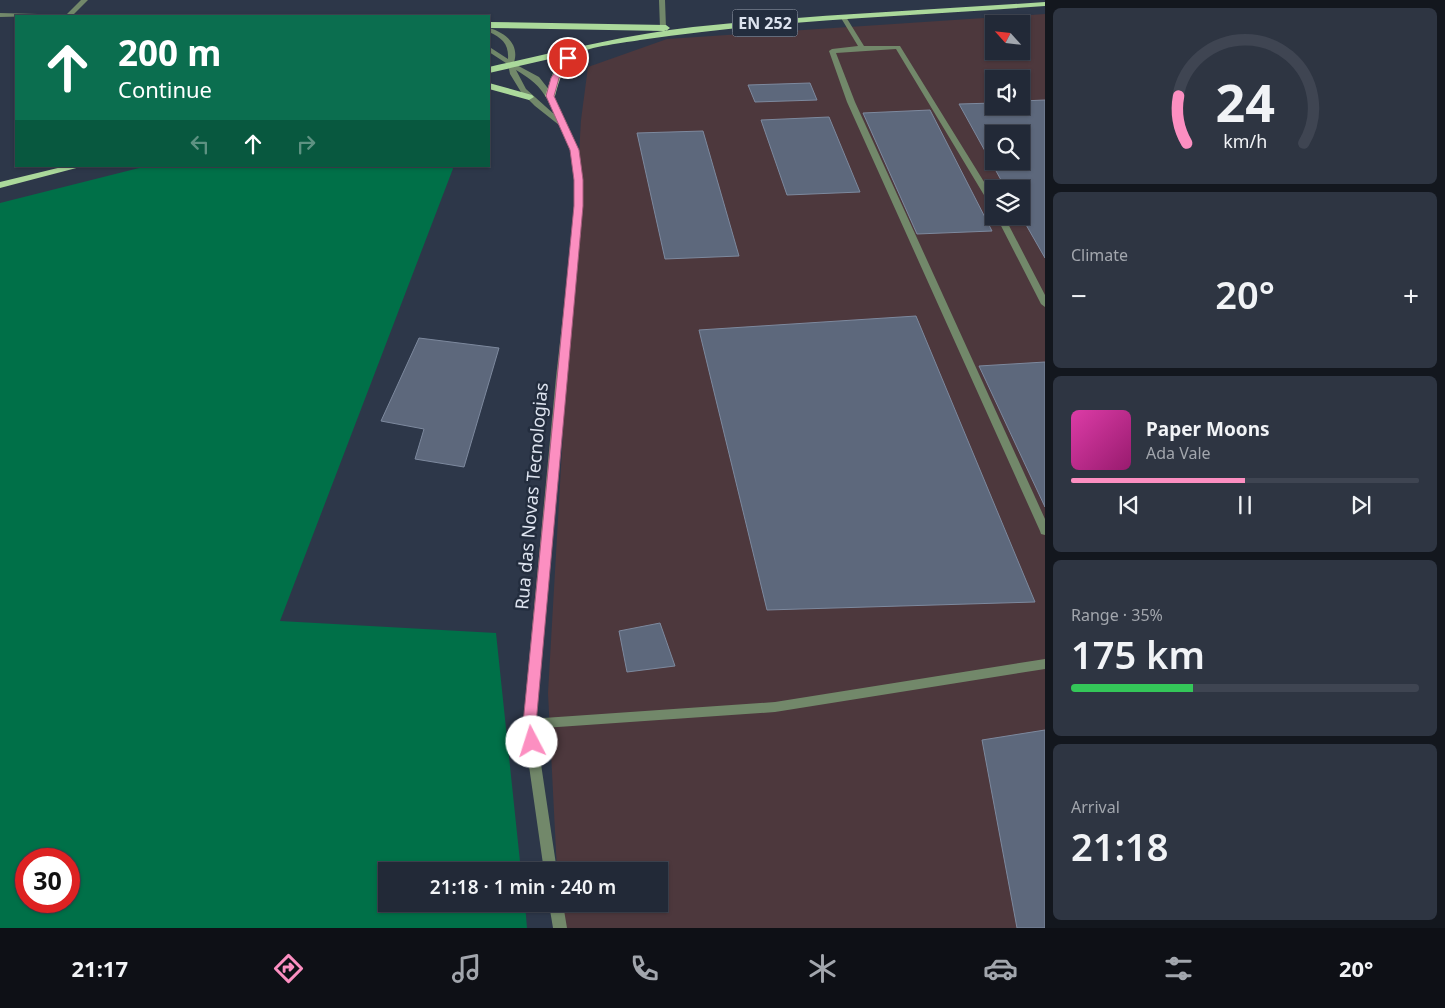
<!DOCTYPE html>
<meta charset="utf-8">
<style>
body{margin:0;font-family:"Noto Sans",sans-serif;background:#2e3542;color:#f1f3f6;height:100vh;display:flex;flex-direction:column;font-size:19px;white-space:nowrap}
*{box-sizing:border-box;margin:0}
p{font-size:16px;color:#a2a6ad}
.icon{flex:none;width:28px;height:28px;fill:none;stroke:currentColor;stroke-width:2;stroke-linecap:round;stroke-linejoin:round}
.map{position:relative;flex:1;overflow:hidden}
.panel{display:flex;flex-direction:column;gap:8px;padding:8px;background:#13171e;width:400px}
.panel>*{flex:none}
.top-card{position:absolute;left:15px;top:15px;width:475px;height:152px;border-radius:0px;box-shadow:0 1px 4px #0004,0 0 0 1px #3f4552;background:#0b6e4f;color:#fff;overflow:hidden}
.needle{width:32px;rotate:297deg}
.tools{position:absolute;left:985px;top:15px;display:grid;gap:10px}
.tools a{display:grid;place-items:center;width:45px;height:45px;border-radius:0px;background:#222937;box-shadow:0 1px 4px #0004,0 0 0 1px #3f4552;font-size:25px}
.speed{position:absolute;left:15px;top:848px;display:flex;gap:10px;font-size:25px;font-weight:700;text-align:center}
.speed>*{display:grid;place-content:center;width:65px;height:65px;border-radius:50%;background:#222937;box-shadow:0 1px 4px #0004,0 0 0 1px #3f4552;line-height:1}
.speed .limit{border:8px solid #d22;background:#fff;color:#111}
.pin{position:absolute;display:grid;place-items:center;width:42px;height:42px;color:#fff;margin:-21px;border:2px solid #fff;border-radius:50%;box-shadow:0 1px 5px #0007}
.me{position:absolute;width:55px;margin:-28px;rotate:355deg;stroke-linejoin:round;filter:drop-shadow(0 0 4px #0008)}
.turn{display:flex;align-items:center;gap:18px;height:105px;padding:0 20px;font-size:22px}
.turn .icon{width:65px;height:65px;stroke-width:2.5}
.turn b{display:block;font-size:35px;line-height:42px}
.lanes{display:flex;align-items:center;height:48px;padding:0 20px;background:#0003;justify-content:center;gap:25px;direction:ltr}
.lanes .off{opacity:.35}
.big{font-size:38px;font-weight:600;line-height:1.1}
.panel .tile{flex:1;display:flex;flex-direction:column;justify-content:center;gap:8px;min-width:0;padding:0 18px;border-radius:8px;background:#2e3542}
.panel .dial{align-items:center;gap:0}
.dial svg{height:130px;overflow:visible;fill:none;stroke:#3f4552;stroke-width:7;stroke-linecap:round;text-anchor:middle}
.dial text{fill:#f1f3f6;stroke:none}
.song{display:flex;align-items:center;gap:15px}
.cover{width:60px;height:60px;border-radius:8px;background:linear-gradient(135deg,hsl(320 70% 55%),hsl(320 70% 35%))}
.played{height:5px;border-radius:2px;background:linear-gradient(90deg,#fc8fc1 50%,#3f4552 50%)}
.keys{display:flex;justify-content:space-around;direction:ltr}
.heat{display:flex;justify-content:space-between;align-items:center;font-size:28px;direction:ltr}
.charge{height:8px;border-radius:4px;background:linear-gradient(90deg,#34c759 35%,#3f4552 0)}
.trip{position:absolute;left:378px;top:862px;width:290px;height:50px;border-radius:0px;background:#222937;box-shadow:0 1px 4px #0004,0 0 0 1px #3f4552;font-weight:600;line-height:50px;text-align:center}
.tab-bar{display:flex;height:80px;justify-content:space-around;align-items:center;background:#0e1016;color:#a2a6ad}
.tab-bar .icon{width:35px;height:35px}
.tab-bar .current{color:#fc8fc1}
.tab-bar b{font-size:22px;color:#f1f3f6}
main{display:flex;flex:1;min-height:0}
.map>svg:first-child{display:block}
</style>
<main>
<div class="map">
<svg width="1045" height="928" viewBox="0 0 1045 928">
<rect width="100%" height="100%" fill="#2d3749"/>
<path fill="#4d383d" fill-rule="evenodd" d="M1045 14V928H560L558 904H659V871H557L548 693 581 120 588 67 667 39ZM994 24H1021V51H994ZM994 79H1021V106H994ZM994 134H1021V161H994ZM994 189H1021V216H994Z"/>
<path fill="#007048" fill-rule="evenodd" d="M147 166H454L280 621 496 633 521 871H386V904H525L527 928H0V203ZM26 859H69V901H26Z"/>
<path fill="#5d687c" stroke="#7d899e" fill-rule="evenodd" d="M810 83 817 100 755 102 748 85Z
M1045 100V258L1021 216V189H1006L959 104 994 103V106H1021V101ZM994 134H1021V161H994Z
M930 110 992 231 917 234 863 113Z
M829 117 860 192 787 195 761 120Z
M703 131 739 256 665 259 637 133Z
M916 316 1035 602 767 610 699 330Z
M419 338 499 348 464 467 415 459 424 429 381 421Z
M1045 362V507L979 366Z
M660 623 675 666 627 672 619 631Z
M1045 730V928H1017L982 740Z"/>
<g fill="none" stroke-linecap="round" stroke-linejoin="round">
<path fill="#72886a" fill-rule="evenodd" d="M842 17H846L864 46H900L994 198V207L990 205 896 49 836 53 855 102 1045 519V535L1041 534 1040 531 847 102 829 51 832 49 858 46 841 18Z
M996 216H1004L1045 295V307L1041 304Z
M1045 659V669L775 712 529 729 525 728 523 724 525 720 529 719 775 702Z"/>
<path fill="#72886a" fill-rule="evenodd" d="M81 0H88L72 16H65Z
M659 0H665L666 28 663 30 660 28Z
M509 63H513L539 77 554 96 578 150 583 181 581 228 566 377 535 724 557 871H544L523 724 556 377 573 228 575 181 570 150 559 125 535 106 521 92 510 74 508 64ZM516 70C539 84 544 91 555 115L526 89Z
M549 904H563L567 928H553Z"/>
<path fill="#72886a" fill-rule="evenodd" d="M0 13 38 14 41 16 0 17Z
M489 28C507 33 521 46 513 65H509L489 52V47L491 48 508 59C509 44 502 38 489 32Z"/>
<path fill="#abd99b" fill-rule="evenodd" d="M1045 2V6C910 16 774 20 640 40 629 42 585 47 578 54 564 64 559 80 555 96L550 99 545 96 553 73 567 55 489 73V67C557 52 624 35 693 27 810 15 928 10 1045 2Z
M489 22 666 25 670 28 666 31 489 28Z
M489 83 532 95 534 97 529 100 489 89Z
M66 166H84L0 188V182Z"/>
</g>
<path fill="#fc8fc1" stroke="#a45d7d" d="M568 56 571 58 559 78 554 96 579 150 583 180V206L536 724 539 742 537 747 532 749 527 747 523 724 574 206V180L570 150 546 96 551 78 565 57Z"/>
<g text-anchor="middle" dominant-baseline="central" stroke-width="5" stroke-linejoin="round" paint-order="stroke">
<rect fill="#232d3e" stroke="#a5acba" stroke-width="1" x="732.5" y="9.5" width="65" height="27" rx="4"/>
<g font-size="16" font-weight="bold" fill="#dde3ef">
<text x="765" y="23">EN 252</text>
</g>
<g font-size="18" fill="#dde3ef" stroke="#232d3e">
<text transform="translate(531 496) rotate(-85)">Rua das Novas Tecnologias</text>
</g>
</g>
</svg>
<div class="tools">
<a><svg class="needle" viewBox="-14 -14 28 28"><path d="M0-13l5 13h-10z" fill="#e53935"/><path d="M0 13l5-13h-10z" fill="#a2a6ad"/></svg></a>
<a><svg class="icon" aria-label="sound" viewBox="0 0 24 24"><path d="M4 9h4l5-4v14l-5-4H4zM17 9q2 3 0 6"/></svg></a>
<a><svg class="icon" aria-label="search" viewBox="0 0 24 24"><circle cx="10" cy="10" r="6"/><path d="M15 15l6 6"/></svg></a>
<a><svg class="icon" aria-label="layers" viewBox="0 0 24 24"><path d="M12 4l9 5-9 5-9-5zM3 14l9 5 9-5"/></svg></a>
</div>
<div class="speed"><div class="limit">30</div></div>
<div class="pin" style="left:568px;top:58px;background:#d93025"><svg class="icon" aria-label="arrive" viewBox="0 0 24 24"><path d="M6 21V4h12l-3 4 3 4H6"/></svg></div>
<svg class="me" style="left:532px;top:742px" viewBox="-20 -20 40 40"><circle r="19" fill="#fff"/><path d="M0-13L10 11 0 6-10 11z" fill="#fc8fc1"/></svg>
<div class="trip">21:18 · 1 min · 240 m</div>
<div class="top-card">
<div class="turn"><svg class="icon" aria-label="ahead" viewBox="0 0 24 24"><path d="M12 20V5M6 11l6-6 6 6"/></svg><div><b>200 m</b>Continue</div></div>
<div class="lanes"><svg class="icon off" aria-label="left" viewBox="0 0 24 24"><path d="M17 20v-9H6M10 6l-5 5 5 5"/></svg><svg class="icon" aria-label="ahead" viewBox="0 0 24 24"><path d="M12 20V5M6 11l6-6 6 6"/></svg><svg class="icon off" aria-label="right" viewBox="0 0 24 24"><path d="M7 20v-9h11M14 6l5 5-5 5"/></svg></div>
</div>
</div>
<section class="panel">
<div class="tile dial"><svg viewBox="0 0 100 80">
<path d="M14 69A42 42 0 1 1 86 69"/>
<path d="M14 69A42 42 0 0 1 9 40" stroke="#fc8fc1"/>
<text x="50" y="56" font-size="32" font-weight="700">24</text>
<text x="50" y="72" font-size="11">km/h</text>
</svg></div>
<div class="tile"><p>Climate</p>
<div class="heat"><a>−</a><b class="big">20°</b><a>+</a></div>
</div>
<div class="tile">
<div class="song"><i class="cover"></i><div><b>Paper Moons</b><p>Ada Vale</p></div></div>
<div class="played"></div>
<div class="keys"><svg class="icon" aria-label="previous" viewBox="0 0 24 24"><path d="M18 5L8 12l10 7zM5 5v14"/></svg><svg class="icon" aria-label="pause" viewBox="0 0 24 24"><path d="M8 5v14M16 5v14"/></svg><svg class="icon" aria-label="next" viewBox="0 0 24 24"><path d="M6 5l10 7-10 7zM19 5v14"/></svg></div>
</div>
<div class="tile"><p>Range · 35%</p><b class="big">175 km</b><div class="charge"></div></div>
<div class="tile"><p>Arrival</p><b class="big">21:18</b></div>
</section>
</main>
<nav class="tab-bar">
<b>21:17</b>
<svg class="icon current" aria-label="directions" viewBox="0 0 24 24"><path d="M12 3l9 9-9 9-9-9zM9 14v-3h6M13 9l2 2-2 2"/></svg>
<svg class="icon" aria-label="music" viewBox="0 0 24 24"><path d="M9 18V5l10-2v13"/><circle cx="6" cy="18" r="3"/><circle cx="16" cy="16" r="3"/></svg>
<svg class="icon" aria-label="phone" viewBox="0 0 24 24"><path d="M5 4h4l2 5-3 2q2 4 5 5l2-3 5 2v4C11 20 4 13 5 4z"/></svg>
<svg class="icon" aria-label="climate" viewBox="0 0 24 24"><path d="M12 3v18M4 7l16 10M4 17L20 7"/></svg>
<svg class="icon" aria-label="car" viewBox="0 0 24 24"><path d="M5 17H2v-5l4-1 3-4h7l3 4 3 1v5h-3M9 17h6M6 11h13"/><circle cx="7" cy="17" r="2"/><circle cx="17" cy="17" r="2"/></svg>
<svg class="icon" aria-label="filters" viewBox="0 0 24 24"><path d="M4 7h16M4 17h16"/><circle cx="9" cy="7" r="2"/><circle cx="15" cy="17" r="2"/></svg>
<b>20°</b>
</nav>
